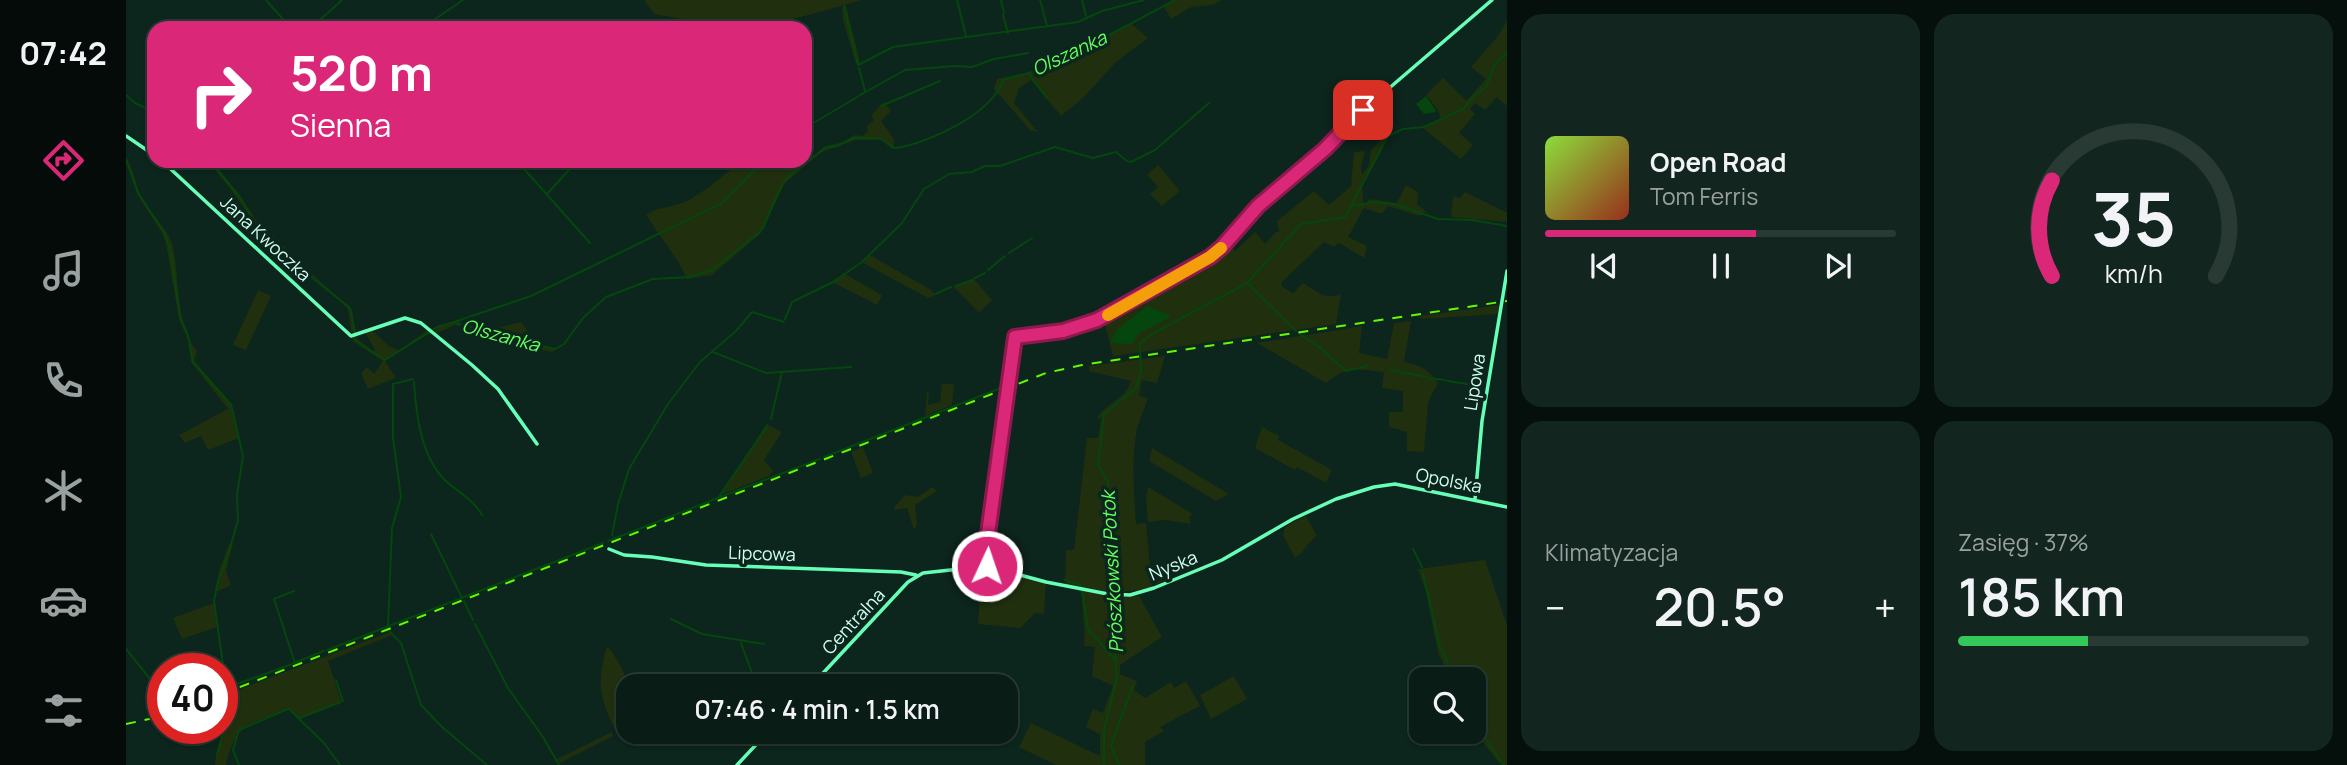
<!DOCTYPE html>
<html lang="pl">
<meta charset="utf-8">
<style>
body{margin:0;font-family:Manrope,sans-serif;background:#12251f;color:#f1f3f6;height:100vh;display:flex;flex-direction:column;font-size:26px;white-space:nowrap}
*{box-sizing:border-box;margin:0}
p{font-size:23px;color:#99a1a1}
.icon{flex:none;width:38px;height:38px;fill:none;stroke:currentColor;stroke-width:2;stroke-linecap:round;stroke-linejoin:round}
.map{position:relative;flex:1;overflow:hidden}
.side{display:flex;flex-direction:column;gap:14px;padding:14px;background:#050f0c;width:840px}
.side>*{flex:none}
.hud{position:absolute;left:21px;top:21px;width:665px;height:147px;border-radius:21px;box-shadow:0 2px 5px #0004,0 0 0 2px #293a35;background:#db2777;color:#fff;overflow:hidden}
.controls{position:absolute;left:1283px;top:667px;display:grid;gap:14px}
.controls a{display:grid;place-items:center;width:77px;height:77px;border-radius:14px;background:#091c16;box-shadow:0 2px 5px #0004,0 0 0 2px #293a35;font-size:35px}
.speed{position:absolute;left:21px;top:653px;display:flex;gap:14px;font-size:35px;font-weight:700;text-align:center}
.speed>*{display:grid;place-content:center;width:91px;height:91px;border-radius:50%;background:#091c16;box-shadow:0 2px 5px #0004,0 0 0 2px #293a35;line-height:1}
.speed .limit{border:10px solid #d22;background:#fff;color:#111}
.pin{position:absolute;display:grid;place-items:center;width:60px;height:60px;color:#fff;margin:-30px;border-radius:14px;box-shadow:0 4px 10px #0006}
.me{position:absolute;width:77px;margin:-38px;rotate:3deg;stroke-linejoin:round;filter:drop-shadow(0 0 5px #0008)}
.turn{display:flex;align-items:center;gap:24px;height:147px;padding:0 28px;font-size:32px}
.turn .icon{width:91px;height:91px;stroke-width:2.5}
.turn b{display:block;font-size:49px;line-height:60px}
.big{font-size:52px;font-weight:600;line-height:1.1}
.side .widget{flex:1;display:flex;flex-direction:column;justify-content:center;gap:10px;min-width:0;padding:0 24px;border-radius:21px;background:#12251f}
.side .dial{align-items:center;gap:0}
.dial svg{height:182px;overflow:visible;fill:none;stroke:#293a35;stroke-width:7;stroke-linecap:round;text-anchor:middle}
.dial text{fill:#f1f3f6;stroke:none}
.song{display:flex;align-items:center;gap:21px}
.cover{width:84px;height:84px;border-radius:10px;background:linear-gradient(135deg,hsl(90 70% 55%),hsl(10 70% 35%))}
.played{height:7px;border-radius:4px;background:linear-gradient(90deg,#db2777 60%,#293a35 60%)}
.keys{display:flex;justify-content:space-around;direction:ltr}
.heat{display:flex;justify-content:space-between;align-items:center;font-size:38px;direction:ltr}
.charge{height:10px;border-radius:5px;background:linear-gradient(90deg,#34c759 37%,#293a35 0)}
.side .tiles{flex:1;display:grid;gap:14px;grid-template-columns:repeat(2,1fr)}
.trip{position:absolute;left:490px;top:674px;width:402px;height:70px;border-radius:21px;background:#091c16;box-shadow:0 2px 5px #0004,0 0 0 2px #293a35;font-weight:600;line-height:70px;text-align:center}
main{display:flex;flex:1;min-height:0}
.dock{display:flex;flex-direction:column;width:126px;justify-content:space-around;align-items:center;background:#040b09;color:#99a1a1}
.dock .icon{width:49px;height:49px}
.dock .selected{color:#db2777}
.dock b{font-size:32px;color:#f1f3f6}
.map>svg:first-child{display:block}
</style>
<main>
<nav class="dock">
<b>07:42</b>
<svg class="icon selected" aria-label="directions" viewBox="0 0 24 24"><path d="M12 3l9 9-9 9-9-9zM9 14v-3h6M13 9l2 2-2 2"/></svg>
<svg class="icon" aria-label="music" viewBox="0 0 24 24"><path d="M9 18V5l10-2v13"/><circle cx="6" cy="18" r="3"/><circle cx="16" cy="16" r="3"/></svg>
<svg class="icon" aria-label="phone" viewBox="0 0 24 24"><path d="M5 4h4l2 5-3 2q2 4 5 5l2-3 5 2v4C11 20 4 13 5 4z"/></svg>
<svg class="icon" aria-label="climate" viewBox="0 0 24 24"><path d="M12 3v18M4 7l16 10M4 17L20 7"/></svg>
<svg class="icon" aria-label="car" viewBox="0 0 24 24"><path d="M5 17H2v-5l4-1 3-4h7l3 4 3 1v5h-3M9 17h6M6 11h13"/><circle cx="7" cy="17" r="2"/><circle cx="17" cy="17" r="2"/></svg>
<svg class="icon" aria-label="filters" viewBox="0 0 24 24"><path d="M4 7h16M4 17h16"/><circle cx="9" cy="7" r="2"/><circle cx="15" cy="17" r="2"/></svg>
</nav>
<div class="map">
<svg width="1381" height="765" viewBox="0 0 1381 765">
<rect width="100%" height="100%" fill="#0c251d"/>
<path fill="#20300e" d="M518 0H736C702 9 606 41 579 23L528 14Z
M1046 0H1096L1086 5 1065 7 1045 19 1038 7Z
M720 6 734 62 730 64 717 20 716 7Z
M1381 21V106L1371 97 1359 110 1349 103 1344 109 1349 114 1333 133 1347 145 1335 159 1298 129 1315 119 1312 110 1300 95 1317 78 1340 101 1360 79 1345 67 1372 36Z
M1006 24 1022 38 990 62 958 97 935 116 905 80 893 88 888 103 912 132 904 130 868 89 871 79 921 68Z
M758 102 765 111 755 121 768 139 767 150 755 140H730L696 152 659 183 635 233 586 275 561 279 553 263 520 215C530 207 544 208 556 203 572 197 602 173 614 161H666L670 168 701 146 717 142 729 135 737 136 742 131 741 126 748 120 745 115Z
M1257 138 1261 140 1236 187 1238 206 1244 199 1271 203 1280 185 1292 192 1291 204 1303 214 1298 212 1299 215H1290L1262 206 1256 214 1238 208 1222 237 1241 246 1238 258 1213 243 1208 247 1198 242 1156 282 1155 286 1167 293 1177 283C1190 291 1200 301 1215 294L1210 324 987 356 978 321 980 317 1059 271C1076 265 1089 257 1101 244L1109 251 1129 232 1139 244 1150 232H1153L1151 221 1188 191 1203 205 1225 186 1228 152 1239 151 1235 167 1236 174 1243 166 1245 150Z
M0 157C7 169 9 180 13 192 21 213 42 226 47 247 54 280 49 323 71 351L68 361 107 405 103 409 108 410 113 438 82 450 75 436 59 443 53 435 102 409 65 362 63 342 53 320 40 243 35 231 12 196Z
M82 161H86L115 197 132 223 153 241 179 270H182L225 309 230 331 225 332 222 309 191 280 177 271 152 244 130 226 106 191Z
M1032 165 1054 191 1036 206 1024 194 1032 187 1021 175Z
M1339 192 1381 213V222L1325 217 1327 196 1334 198Z
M744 255 807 291 808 296 802 298 737 263Z
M719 274 756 295 751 305 706 282Z
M847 278 866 300 853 313 828 287Z
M132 290 145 296 120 350 107 345Z
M1374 305 1371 314 1296 319 1293 316Z
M1285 321 1278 362C1294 365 1302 369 1312 383L1302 402 1298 452 1281 451V432L1263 427V412H1277V391L1256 388 1258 372C1231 369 1222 365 1200 383L1131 343 1236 326 1233 353 1261 359 1268 323Z
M328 322 367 329 395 322 412 345 429 349 438 344 451 326 440 344 426 352 395 346 329 325 309 334 301 335 259 361 270 378 242 389 235 373 241 367 248 374 257 361 228 342 226 338 229 337 248 352 249 350 239 332 246 330 264 347 273 350 303 329 308 334 311 327Z
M1039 356 1031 383 1016 380 1013 396 1022 398C1019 408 1013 420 1011 429 1005 459 1008 493 1010 524L1020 523 1026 587C995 595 969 590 939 584L940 550H948L961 438H972L975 420H980L971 418C980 403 1001 398 1005 381L963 371V366Z
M816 384H828L826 405 799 416 801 392 803 391 802 405 814 402Z
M641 424 656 432 638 460 647 471 643 476 594 495Z
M1136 427 1153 436 1152 440 1206 470 1200 483 1171 467 1169 470 1129 448Z
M737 447 747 473 735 478 725 452Z
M1026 448 1103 494 1090 501 1023 461Z
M806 487 811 491 789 505 791 524 788 530 781 508 768 510 769 506 779 495 792 497Z
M1022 487 1067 514 1063 516 1065 524 1039 520 1022 522 1020 499Z
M1180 516 1191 536C1181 542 1179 552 1169 558L1157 535 1159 527Z
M103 544H107L100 571 105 585 90 592 93 571Z
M1359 560 1381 626V765H1375L1354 739 1348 725V679H1324L1312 652 1300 592 1292 569Z
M1041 561 1046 577 1029 585 1027 568Z
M856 566 920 582 918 614 909 613 894 628 852 624Z
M956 589 1013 596 1036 637 994 665V674L1011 681 1008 690 1019 698 1045 682 1048 688 1060 681 1074 706 1034 727 1038 731 1019 742V765H930L893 747 905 723 974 756V734L960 727 967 709 977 713 987 686 966 676 969 647 958 646C960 626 955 609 956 589Z
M88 603 91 627 56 639 47 618Z
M264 632 266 635 202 661 216 703 174 719 163 709C125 724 110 721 100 765H89C89 751 98 739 99 725 100 716 96 706 96 696Z
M482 647C491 658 502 676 501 689 501 702 499 712 502 724L489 730C473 694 471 687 480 648Z
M1108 676 1121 699 1085 719 1074 695Z
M486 732 487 736 434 763 431 759Z"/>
<path fill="#05460e" d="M1300 96 1309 109 1310 112 1298 114 1290 104Z
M1021 306 1044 315 1043 318 1012 334 1006 344 984 343 991 330Z"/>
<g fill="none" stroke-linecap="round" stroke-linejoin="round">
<path stroke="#05460e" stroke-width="2" d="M140 0 165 28
M831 0 840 36
M875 0 878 13
M914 0 921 26
M956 0 960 16
M718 5 732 65
M877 15 882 33
M185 28 216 0
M296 28 337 0
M529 28 532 25
M732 65 767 47 952 22 976 11 1018 0
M733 68 739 91
M903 74 921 98
M0 95 9 103 28 112
M734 95 779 70 829 66 846 67 868 59 902 53
M755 106 814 81
M679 128 733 96
M770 148C803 143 866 114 877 80L921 68 1049 0
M0 159 12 193 38 232 44 249 54 316 62 336 67 362 105 405 114 443 117 456 111 495 112 520 102 555 92 581 88 601 100 686 96 689
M84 161 113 196 130 224 152 242 179 272 223 307 225 311 230 341 259 360 311 327 328 322 370 335 429 349 438 344 457 318 480 297 527 279 564 277 586 270 629 236 637 228 655 186 662 177 700 147 711 146 727 138H749L756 139 769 148
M391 161 464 243
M421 194 451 161
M1226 204 1233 206 1244 202 1268 204 1312 219 1346 220 1381 226
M883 253 906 238
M862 270 879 256
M849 278 859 273
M1122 284 1159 320
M829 286 847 280
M809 294 825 287
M659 319 666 302 707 282 736 262 776 223 798 189 823 174 846 172 859 166H874L929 147 967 158 990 152 1001 161 1005 162 1029 150 1083 103
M1160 321 1170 331
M328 322 405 296 596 203 637 161
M1174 334 1192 346 1220 371 1241 366
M587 352 640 373 725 367
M1264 370 1300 377
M1303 378 1319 380
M1321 381 1341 384
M288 382C290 414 295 458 320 481 332 492 348 500 356 515
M645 419 656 372
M698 457 875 388
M594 497 694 459
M305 534 336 598
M486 535 492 504 503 469 542 404 574 362 610 331 626 312 658 322
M482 541 592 498 641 426
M1287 549 1296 567
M1297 573 1314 647 1330 679
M939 580 955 585 962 629 989 660
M338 601 347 620
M545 619 576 634 638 644
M349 624 382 688 417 737 433 765
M262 626 266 528 275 497 267 438V384L287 379
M264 632 275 643 295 705 316 727 361 765
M615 643 629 681
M0 649 37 695
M201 650 477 543
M170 662 198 651
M210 680 217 701
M100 688 169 663 148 599 168 591
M163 709 198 743 214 765
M998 710 1007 685
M1348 715 1363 744 1378 765
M173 718 214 702
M91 755 100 722V695
M113 765 107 750 113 730 162 709
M978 765V730L991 678 979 502 982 482 972 465 978 414 1010 388 1015 371 1014 343 1026 334 1121 283 1175 224 1219 217 1262 136 1277 129 1298 127 1337 109 1349 95 1360 87 1369 64 1381 52
M993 765 985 746 997 712"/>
<path stroke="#67ffb8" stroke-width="3.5" d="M0 136 28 155
M36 161 225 336 279 318 295 323 346 365 372 389 411 444
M1349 499 1356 421 1381 271
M483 549 498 555 526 557 580 565 775 572 790 575
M861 566V541L889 337 937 331 971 320 1084 256 1100 243 1132 206 1199 149 1226 120 1366 0
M685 686 782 582 797 573 861 566 920 582 982 594 1004 595 1028 588 1096 560 1167 519 1210 499 1248 487 1269 484 1381 507
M611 765 642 732"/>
<path stroke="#63fb00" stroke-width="2" stroke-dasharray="10 9" stroke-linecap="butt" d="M96 694 920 373 956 365 1381 301
M0 724 37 716"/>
</g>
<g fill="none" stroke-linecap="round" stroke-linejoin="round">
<g stroke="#8e194d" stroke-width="18">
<path id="route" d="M861 566V541L889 337 937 331 971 320 1084 257 1096 247 1132 206 1199 149 1237 110"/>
</g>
<use href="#route" stroke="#db2777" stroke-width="12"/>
<path stroke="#f59e0b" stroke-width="12" d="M982 315 1084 257 1095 248"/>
</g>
<g text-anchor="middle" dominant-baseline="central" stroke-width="7" stroke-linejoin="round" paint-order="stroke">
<g font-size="18" fill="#d0ffed" stroke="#0c251d">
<text transform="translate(140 238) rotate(43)">Jana Kwoczka</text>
<text transform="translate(1348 382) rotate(-81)">Lipowa</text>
<text transform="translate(1323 480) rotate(11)">Opolska</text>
<text transform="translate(636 553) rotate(2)">Lipcowa</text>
<text transform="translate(1047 565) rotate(-22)">Nyska</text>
<text transform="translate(727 621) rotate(-47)">Centralna</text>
</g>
<g font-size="19" font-style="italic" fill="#63ff5e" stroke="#0c251d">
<text transform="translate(943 53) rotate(-25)">Olszanka</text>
<text transform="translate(375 335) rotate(15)">Olszanka</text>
<text transform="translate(986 572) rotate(-93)">Prószkowski Potok</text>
</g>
</g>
</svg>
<div class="controls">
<a><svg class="icon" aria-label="search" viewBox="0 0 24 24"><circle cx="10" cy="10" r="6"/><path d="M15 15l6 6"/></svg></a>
</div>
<div class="speed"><div class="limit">40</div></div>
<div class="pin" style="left:1237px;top:110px;background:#d93025"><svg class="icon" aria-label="arrive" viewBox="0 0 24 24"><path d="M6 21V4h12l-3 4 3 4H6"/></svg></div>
<svg class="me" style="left:861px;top:566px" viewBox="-20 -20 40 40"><circle r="17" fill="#db2777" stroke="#fff" stroke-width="3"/><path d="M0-11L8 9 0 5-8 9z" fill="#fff"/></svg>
<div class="trip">07:46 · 4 min · 1.5 km</div>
<div class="hud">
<div class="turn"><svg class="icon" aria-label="right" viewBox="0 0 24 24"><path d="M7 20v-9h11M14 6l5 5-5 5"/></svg><div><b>520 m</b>Sienna</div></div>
</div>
</div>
<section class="side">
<div class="tiles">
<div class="widget">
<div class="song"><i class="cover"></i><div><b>Open Road</b><p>Tom Ferris</p></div></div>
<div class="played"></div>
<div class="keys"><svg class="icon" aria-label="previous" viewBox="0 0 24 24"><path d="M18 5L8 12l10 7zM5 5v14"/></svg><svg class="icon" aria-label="pause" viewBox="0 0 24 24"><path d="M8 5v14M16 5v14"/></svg><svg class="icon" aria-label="next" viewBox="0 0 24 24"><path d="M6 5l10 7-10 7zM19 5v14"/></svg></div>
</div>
<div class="widget dial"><svg viewBox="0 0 100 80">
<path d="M14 69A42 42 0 1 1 86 69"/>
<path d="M14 69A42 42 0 0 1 14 27" stroke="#db2777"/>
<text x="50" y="56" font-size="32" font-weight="700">35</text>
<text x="50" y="72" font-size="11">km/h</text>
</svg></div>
<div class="widget"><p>Klimatyzacja</p>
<div class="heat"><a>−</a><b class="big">20.5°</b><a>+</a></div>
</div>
<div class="widget"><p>Zasięg · 37%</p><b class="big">185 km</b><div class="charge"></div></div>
</div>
</section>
</main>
